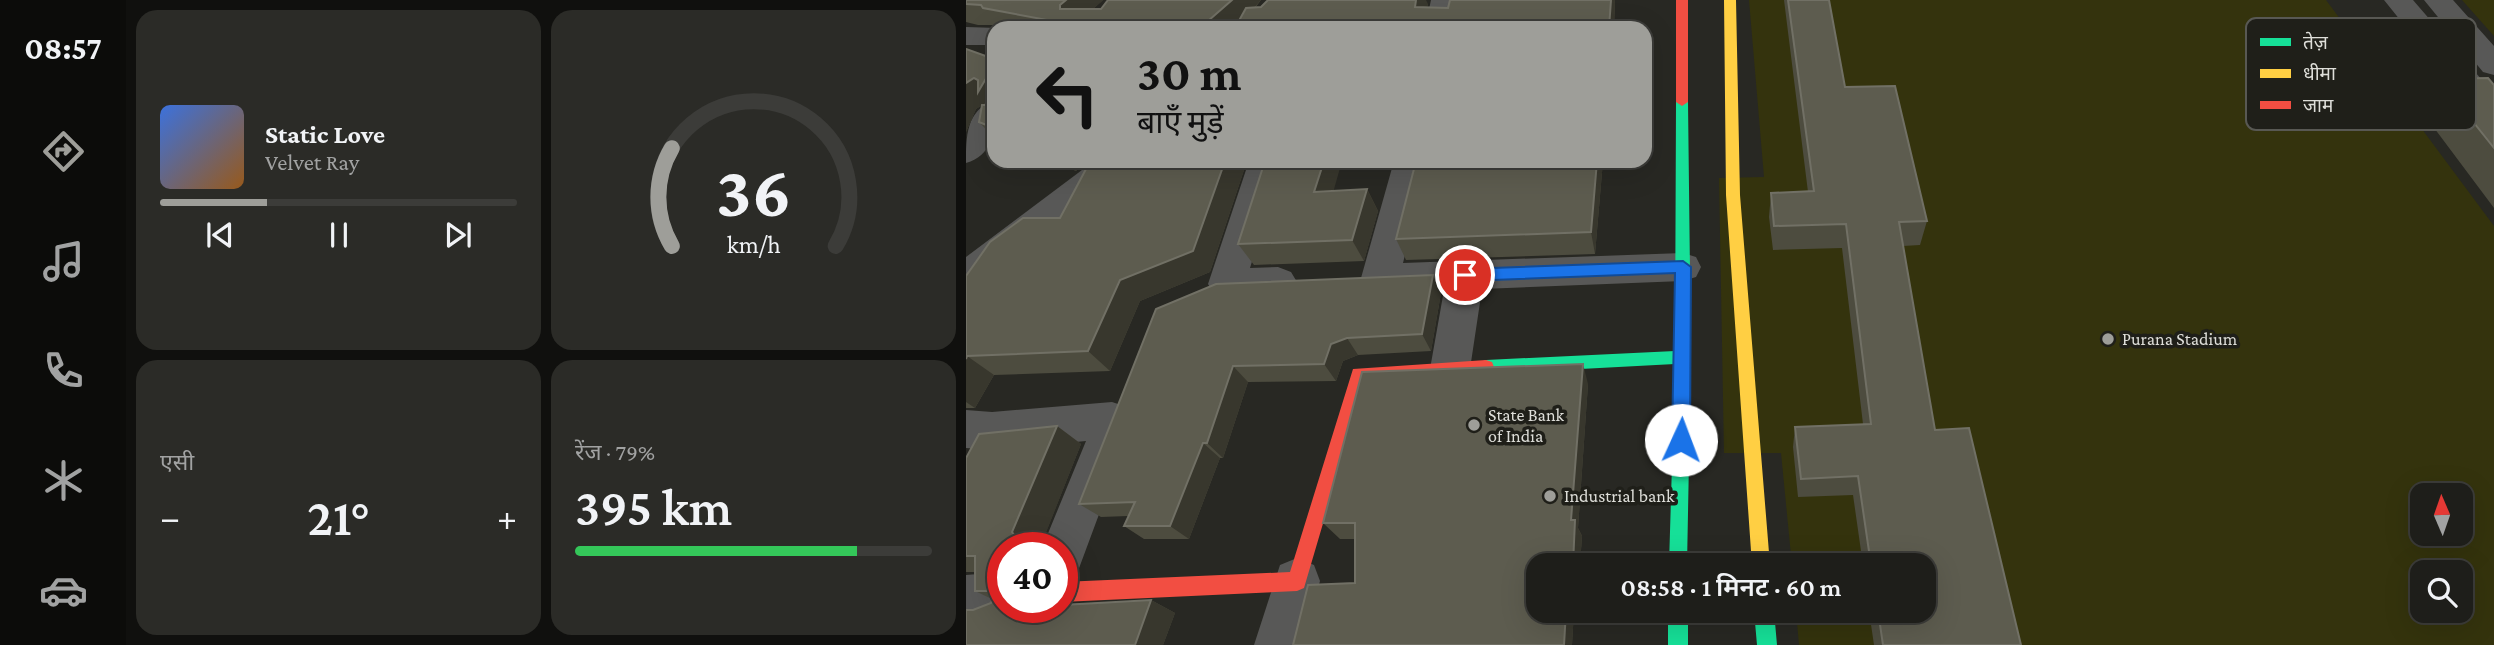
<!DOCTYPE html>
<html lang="hi">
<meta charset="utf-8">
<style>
body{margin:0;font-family:"Crimson Pro","Noto Sans Devanagari",serif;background:#2b2b27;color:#f1f3f6;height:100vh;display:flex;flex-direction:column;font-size:26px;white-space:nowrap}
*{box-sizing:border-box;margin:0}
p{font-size:23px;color:#a1a2a2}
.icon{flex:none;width:38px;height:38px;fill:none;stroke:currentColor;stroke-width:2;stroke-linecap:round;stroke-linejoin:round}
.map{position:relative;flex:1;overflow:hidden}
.drawer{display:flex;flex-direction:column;gap:10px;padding:10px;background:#10100e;width:840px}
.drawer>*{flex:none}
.top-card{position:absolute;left:21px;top:21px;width:665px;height:147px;border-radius:21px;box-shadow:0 7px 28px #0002,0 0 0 2px #3c3c39;background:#9e9e99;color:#111;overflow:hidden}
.needle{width:46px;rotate:358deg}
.tools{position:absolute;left:1444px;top:483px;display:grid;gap:14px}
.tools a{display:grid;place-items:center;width:63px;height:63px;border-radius:14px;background:#1e1e1a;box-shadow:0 7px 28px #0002,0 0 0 2px #3c3c39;font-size:35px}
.speed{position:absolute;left:21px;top:532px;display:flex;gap:14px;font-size:35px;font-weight:700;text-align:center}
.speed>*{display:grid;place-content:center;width:91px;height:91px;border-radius:50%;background:#1e1e1a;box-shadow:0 7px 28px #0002,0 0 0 2px #3c3c39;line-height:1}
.speed .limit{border:10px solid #d22;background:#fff;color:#111}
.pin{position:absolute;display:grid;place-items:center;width:60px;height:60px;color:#fff;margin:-30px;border:4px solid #fff;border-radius:50%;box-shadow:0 2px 7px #0007}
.me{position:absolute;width:77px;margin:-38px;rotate:2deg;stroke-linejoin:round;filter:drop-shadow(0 0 5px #0008)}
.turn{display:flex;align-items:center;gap:24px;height:147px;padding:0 35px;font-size:32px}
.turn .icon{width:91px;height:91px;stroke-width:2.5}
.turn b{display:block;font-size:49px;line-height:60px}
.big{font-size:52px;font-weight:600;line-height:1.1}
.drawer .card{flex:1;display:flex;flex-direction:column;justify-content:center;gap:10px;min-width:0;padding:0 24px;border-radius:21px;background:#2b2b27}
.drawer .dial{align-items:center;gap:0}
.dial svg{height:182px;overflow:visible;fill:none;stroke:#3c3c39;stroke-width:7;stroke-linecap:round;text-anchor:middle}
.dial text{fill:#f1f3f6;stroke:none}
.song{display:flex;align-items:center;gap:21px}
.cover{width:84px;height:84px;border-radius:10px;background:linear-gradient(135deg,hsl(220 70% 55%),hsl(30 70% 35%))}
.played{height:7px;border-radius:4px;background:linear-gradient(90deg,#9e9e99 30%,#3c3c39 30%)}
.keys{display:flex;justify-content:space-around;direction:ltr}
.heat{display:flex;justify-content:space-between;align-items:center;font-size:38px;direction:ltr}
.charge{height:10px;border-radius:5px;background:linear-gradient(90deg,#34c759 79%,#3c3c39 0)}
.drawer .tiles{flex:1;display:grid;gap:10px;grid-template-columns:repeat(2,1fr)}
.trip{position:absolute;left:560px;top:553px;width:410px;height:70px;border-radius:21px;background:#1e1e1a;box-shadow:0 7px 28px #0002,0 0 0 2px #3c3c39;font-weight:600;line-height:70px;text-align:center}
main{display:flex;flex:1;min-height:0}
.tab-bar{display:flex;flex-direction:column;width:126px;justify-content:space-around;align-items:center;background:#0c0c0a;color:#a1a2a2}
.tab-bar .icon{width:49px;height:49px}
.tab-bar .selected{color:#9e9e99}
.tab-bar b{font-size:32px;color:#f1f3f6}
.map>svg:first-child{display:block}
</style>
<main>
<nav class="tab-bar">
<b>08:57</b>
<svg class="icon selected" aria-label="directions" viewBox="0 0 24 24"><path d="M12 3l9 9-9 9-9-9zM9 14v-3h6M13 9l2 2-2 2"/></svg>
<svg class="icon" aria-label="music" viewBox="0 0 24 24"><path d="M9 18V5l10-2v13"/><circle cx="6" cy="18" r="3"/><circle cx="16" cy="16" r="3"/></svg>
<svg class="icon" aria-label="phone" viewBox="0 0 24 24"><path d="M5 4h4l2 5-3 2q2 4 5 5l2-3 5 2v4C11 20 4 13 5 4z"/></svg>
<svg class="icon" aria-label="climate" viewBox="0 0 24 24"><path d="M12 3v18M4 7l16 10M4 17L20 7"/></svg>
<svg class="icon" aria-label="car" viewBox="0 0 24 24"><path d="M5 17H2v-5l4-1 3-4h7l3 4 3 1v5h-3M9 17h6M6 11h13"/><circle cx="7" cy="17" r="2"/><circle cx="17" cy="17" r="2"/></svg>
</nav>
<section class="drawer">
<div class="tiles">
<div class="card">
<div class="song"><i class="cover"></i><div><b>Static Love</b><p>Velvet Ray</p></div></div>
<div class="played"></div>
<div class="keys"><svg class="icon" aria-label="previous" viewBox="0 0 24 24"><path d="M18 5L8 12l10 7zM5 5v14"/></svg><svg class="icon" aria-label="pause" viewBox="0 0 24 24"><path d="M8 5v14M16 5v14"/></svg><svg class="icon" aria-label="next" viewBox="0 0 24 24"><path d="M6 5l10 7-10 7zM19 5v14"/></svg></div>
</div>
<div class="card dial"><svg viewBox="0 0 100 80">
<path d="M14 69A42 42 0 1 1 86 69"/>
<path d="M14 69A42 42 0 0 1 14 26" stroke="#9e9e99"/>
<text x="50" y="56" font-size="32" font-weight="700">36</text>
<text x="50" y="72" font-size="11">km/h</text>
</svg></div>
<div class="card"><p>एसी</p>
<div class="heat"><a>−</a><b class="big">21°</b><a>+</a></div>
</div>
<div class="card"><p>रेंज · 79%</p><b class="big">395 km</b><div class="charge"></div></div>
</div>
</section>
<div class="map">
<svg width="1528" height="645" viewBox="0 0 1528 645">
<rect width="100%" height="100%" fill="#282823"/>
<path fill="#34330d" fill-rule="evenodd" d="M783 0H1360L1528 226V645H833L830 611H957V565H826L815 453H758L753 178 798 177ZM1456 495H1494V534H1456ZM1456 572H1494V611H1456Z
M1496 0H1528V36Z"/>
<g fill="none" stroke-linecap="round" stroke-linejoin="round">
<path fill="#585857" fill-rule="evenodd" d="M465 0H493L489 28H459Z
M1418 0H1447L1528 94V126L1517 123Z
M1458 0H1487L1528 46V75L1517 72Z
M0 27 32 28H28V45H0Z
M28 101C28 127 30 154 0 163 0 137 0 110 28 101Z
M128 161H168L163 169 13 287 0 292V257Z
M283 161H317L284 268 312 267 325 272 331 282 325 292C302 300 271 302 248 294L242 284Z
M428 161H462L437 263 717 253 730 257 735 267 730 277 717 281 516 289 504 369 498 381 484 386 470 381 464 369 478 290 414 293 401 288 395 278Z
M146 402 161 407 167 420 161 433 142 439 149 441 155 455 112 571 96 577V548H76L120 441 26 450 0 448V410L26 412Z
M331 558 348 565 354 581 336 645H288L314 565Z
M37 572V607H56L54 613 37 620 0 623V575Z"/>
<path fill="#16e098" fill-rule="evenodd" d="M716 98 722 102 725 357 721 565H703L709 364 520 374 514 372 512 367 514 362 520 360 709 351 710 102Z
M702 611H722V645H702Z
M788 611H808L811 645H791Z"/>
<path fill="#ffcf43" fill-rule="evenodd" d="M758 0H770L774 195 804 565H786L760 195Z"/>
<path fill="#f24e42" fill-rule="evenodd" d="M710 0H722V102L716 106 710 102Z
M520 360 526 362 528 367 526 372 520 374 399 381 338 588 331 591 96 602V582L324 572 387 369Z"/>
</g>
<path fill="#4d4c3f" d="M0 0H137L127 9H135L142 0H295L289 8 462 4 461 7 482 8 649 0 648 28H34L31 25H12L0 22Z
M818 0H863L879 87 961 221 954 245 937 246 969 430 1055 645H908L903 611H957V565H897L887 495 832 497 827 447 829 427 897 424 876 248 807 250 803 217 805 193 842 192Z
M0 49 28 59V138L13 122 16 105 10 109 0 132Z
M1473 79 1528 85V208L1451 105Z
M86 161H121L110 171Z
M130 161H281L244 272 174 301 144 371 28 375 9 408H0V276L94 218Z
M637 161 629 254 440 260 430 239Z
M401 189 412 211 398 261 288 265 272 244 367 191Z
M475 293 465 351 392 355 377 361 370 381 282 382 257 458H254L223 539H178L158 526 162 516 135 517 113 504 190 309Z
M622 384 612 528 616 536 614 565H572V611H608L606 645H327L389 583V539H374L357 523Z
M91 426 115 444 74 547 37 607 185 600 209 613 197 645H0L7 610 25 603 26 599 9 591V572H0V458Z"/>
<path fill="#38372d" d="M100 0H137L109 26 94 9V5Z
M266 0H295L270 28H234Z
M450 0H460L462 4 457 28 449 7Z
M645 0H649L648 28H643Z
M28 65V110L21 102 10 109 0 132V83L8 78 16 86Z
M102 161H121L110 171Z
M259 161H281L244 272 174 301 144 371 122 351 154 280Z
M358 161H376L361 214 348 192Z
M631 161H637L629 254 625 232Z
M401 189 412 211 398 261 386 240Z
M467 275 475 293 465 351 456 334Z
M381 338 392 355 377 361 370 381 358 364 365 344Z
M1 356 28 375 9 408 0 402V359Z
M617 364 622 384 612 528 616 536 614 565H607L605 520Z
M267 366 282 382 257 458 241 443Z
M91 426 115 444 74 548H43L46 532Z
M237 443 254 458 223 539 204 526Z
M37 560V598L21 591Z
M185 600 209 613 197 645H169Z
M600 611H608L606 645H598Z"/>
<path fill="#5d5c4f" stroke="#717065" stroke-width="2" d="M0 0H100L94 5V9H135L142 0H266L234 28H124L17 8 15 5 0 4Z
M302 0H450L449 7 482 8 484 0H645L643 28H269L280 8 295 7Z
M822 0H863L879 87 929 86 961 221 933 222 969 430 1003 428 1055 645H917L912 611H957V565H905L892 476 835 479 829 427 905 424 880 224 808 226 805 193 848 191Z
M0 49 28 59V65L12 92V80L8 78 0 83Z
M1522 78 1528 85V148L1473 79Z
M16 105H28V128L13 122Z
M130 161H259L227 251 154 280 122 351 1 356 0 359V276L24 242 57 218H94L120 169Z
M299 161H358L348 192 401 189 386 240 272 244Z
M450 161H631L625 232 430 239Z
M467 275 456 334 381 338 365 344 358 364 267 366 241 443H237L204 526H158L169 502 113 504 190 309 250 284Z
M617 364 605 520H609L607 565H572V611H600L598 645H327L342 585 389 583V523H357L396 372Z
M91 426 46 532 49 536 43 548H37V560L21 591H9V556H0V458L13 434Z
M28 594H37V607H96V605L185 600 169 645H0V610H7L25 603Z"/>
<path fill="#1a73e8" stroke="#114b97" stroke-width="2" d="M717 261 725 267 724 440 721 446 715 448 709 446 706 440 709 273 499 281 491 275 499 269Z"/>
<g fill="#9e9e99" stroke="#1f1f19" stroke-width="2.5">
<circle cx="1142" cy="339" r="7"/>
<circle cx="508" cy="425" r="7"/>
<circle cx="584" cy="496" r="7"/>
</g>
<g text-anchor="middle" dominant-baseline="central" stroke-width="7" stroke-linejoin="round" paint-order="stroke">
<g font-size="18" fill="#deded9" stroke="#1f1f19" text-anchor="start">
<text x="1156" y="339">Purana Stadium</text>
<text x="522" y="415">State Bank<tspan x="522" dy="21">of India</tspan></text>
<text x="598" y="496">Industrial bank</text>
</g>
</g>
<rect x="1280" y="18" width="230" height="112" rx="10" fill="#1f1f19" stroke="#585853" stroke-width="2"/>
<rect x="1294" y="38" width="31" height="8" fill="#16e098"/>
<rect x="1294" y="69" width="31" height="9" fill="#ffcf43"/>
<rect x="1294" y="101" width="31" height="8" fill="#f24e42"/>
<g font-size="19" fill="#deded9">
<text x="1337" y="49">तेज़</text>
<text x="1337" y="80">धीमा</text>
<text x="1337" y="112">जाम</text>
</g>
</svg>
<div class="tools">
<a><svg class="needle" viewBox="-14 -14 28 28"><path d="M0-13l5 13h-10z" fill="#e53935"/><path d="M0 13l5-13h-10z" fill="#a1a2a2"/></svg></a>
<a><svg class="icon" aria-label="search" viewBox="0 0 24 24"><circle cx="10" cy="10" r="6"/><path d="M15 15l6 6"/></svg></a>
</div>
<div class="speed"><div class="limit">40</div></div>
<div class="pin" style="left:499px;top:275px;background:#d93025"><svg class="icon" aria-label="arrive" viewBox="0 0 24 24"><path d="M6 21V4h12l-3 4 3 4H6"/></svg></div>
<svg class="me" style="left:715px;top:440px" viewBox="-20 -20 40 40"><circle r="19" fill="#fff"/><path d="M0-13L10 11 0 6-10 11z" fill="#1a73e8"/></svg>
<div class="trip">08:58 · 1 मिनट · 60 m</div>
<div class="top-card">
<div class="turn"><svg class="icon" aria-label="left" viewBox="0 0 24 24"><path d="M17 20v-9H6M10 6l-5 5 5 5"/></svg><div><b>30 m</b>बाएँ मुड़ें</div></div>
</div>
</div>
</main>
